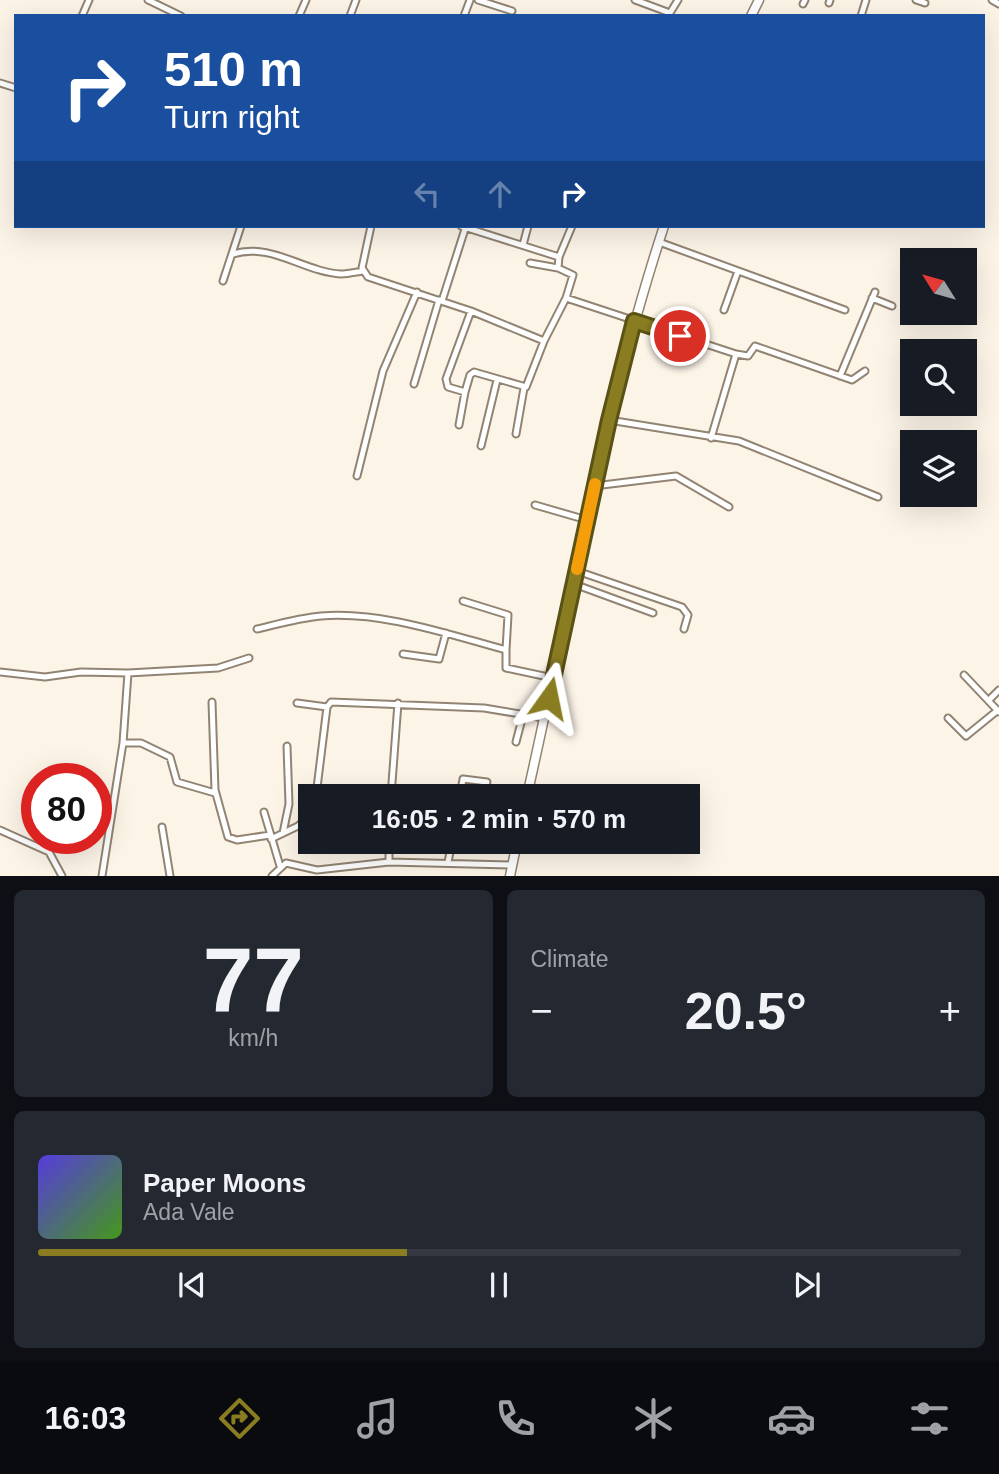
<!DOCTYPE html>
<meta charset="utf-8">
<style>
body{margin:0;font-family:Helvetica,sans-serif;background:#242831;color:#f1f3f6;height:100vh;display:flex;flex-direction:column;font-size:26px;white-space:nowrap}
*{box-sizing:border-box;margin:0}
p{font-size:23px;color:#9ea1a6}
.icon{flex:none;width:38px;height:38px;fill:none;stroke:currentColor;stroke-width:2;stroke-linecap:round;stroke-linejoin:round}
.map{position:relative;height:876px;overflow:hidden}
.sheet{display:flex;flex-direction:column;gap:14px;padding:14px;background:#0d0f14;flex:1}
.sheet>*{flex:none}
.top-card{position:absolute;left:14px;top:14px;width:971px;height:214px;border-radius:0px;box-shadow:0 7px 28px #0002;background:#1a4fa0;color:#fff;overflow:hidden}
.needle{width:46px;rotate:307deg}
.tools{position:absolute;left:900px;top:248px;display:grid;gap:14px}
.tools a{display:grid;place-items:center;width:77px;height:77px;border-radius:0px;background:#171b24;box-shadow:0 7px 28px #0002;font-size:35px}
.speed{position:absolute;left:21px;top:763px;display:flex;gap:14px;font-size:35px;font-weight:700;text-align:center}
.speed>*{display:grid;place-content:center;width:91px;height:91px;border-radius:50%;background:#171b24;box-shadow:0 7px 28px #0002;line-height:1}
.speed .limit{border:10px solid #d22;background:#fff;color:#111}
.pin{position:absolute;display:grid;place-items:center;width:60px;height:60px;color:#fff;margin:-30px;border:4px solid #fff;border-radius:50%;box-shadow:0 2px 7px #0007}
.me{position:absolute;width:77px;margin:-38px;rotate:12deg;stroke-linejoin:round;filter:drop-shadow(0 0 5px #0008)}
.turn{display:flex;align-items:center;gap:24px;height:147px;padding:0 35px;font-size:32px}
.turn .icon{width:91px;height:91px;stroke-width:2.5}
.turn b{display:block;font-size:49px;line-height:60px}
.lanes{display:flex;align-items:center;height:66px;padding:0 35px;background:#0003;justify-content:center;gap:35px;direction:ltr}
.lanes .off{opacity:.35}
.big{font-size:52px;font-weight:700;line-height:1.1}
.sheet .card{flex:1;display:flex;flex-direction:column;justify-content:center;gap:10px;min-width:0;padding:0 24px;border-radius:10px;background:#242831}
.sheet .dial{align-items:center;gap:0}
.dial b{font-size:91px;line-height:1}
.song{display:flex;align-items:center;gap:21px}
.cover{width:84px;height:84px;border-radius:10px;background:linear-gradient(135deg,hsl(250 70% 55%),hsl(100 70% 35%))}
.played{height:7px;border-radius:4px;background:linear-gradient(90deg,#8a7c21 40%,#363941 40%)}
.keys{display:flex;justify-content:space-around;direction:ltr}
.heat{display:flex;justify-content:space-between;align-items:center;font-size:38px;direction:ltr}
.sheet .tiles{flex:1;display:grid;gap:14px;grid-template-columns:1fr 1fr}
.card:last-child{grid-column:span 2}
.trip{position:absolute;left:298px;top:784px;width:402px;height:70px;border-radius:0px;background:#171b24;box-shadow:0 7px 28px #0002;font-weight:700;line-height:70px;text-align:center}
.tabs{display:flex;height:112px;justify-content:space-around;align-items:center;background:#090b0e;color:#9ea1a6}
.tabs .icon{width:49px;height:49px}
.tabs .selected{color:#8a7c21}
.tabs b{font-size:32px;color:#f1f3f6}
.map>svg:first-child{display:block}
</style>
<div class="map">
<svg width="999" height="876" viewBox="0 0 999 876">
<rect width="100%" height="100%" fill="#fdf4e8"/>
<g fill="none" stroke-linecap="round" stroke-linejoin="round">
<g stroke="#928472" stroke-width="9">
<path id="minor" d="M148 0 181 16
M478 0 512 11
M635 0 670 13 678 0
M916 0 925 3
M992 0 999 4
M829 3 830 0
M803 4 805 0
M82 16 89 0
M299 16 306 0
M350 16 356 0
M464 16 470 0
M861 16 866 0
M0 83 16 88
M371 226 362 268 368 277 471 311 544 341 566 298 736 354 711 438
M461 226 559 257 558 268
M659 242 845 310
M523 245 528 226
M233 254C271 242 304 272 341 274 348 274 356 272 363 271
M559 257 572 226
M530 263 558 268 573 275 566 298
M223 281 241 226
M872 298 892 306
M442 301 465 229
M724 310 738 271
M471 311 446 379 448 387 465 392 470 375 474 372 526 387 544 341
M736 354 748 356 755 346 852 380 865 371
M840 376 875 292
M414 384 439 300
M609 420 739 441 878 497
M459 425 465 392
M516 434 524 388
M481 446 497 380
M357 476 383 371 417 292
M594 486 676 476 729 507
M535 505 587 520
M577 571 682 607 688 615 684 629
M574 584 653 613
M463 601 508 615 506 650
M257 629C278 624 299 618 321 616 382 611 447 634 506 650V668L553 678
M403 654 439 659 446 633
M0 672 45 677 81 672 128 673 218 668 249 658
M964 675 999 712
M989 700 999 690
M212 702 215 790 228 837 237 840 270 835
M297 703 327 707
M948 718 966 736 998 710
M516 742 523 715
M123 743H141L170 757 177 782 215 793
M529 788 567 796
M316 796 327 707 331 702 484 708 544 718
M391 796 398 703
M460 796 463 779 487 782
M264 812 280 866
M162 827 170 876
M0 830 49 852 62 876
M283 833 289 804 287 746
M271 839 298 826 310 816
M389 862V842
M448 862 452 842
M102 876 123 743 128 673
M272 876 286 863 317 870 389 862 512 865"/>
</g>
<g stroke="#928472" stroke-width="11">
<path id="highway" d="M751 16 759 0
M527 796C570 605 603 412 664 226
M510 876 517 842"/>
</g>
<use href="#minor" stroke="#fff" stroke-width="5"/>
<use href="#highway" stroke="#fff" stroke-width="8"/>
</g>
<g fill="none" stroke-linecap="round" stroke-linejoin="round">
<g stroke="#5a5115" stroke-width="18">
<path id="route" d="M549 698 609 420 634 321 680 336"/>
</g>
<use href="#route" stroke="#8a7c21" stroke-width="12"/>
<path stroke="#f59e0b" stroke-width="12" d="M577 569 595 484"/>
</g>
</svg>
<div class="tools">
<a><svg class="needle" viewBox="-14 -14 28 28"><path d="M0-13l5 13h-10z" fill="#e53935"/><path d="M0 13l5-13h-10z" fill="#9ea1a6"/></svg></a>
<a><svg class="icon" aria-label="search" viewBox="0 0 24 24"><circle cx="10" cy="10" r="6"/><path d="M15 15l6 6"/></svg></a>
<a><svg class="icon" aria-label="layers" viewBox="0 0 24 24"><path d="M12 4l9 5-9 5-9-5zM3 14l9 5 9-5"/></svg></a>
</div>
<div class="speed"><div class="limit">80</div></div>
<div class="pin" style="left:680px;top:336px;background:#d93025"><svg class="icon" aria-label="arrive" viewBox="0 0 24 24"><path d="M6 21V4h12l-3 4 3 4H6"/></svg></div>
<svg class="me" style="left:549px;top:698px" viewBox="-20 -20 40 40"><path d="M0-17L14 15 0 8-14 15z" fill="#8a7c21" stroke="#fff" stroke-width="4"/></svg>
<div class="trip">16:05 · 2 min · 570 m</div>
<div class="top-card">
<div class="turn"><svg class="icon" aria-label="right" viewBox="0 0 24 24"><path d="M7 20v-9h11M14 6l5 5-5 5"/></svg><div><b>510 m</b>Turn right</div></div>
<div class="lanes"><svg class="icon off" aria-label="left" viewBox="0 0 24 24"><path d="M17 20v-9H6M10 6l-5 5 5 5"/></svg><svg class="icon off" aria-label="ahead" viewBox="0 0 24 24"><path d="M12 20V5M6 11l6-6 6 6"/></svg><svg class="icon" aria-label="right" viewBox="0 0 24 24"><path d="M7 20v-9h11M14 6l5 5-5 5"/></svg></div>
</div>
</div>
<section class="sheet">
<div class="tiles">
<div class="card dial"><b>77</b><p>km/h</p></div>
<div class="card"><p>Climate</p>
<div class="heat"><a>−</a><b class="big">20.5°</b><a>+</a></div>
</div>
<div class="card">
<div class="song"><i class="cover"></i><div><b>Paper Moons</b><p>Ada Vale</p></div></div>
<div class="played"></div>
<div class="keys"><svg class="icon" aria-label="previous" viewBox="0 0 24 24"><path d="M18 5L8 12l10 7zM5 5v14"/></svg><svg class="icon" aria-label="pause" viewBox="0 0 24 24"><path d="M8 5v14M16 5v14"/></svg><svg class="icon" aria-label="next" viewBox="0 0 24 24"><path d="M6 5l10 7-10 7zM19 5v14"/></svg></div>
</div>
</div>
</section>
<nav class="tabs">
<b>16:03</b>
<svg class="icon selected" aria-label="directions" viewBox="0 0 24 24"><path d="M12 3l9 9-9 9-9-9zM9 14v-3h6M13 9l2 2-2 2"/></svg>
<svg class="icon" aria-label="music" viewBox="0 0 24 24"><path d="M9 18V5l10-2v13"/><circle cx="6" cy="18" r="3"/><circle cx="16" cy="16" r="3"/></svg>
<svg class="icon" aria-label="phone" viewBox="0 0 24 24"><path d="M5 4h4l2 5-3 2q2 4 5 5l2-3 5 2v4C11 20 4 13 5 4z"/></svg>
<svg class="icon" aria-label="climate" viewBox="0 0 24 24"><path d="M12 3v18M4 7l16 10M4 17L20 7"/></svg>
<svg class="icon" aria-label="car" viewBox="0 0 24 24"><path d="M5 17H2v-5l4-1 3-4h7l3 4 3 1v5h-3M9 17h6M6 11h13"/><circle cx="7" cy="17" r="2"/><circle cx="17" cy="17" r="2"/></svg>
<svg class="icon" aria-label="filters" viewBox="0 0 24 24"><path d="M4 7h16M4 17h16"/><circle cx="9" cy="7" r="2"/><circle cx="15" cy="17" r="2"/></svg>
</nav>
